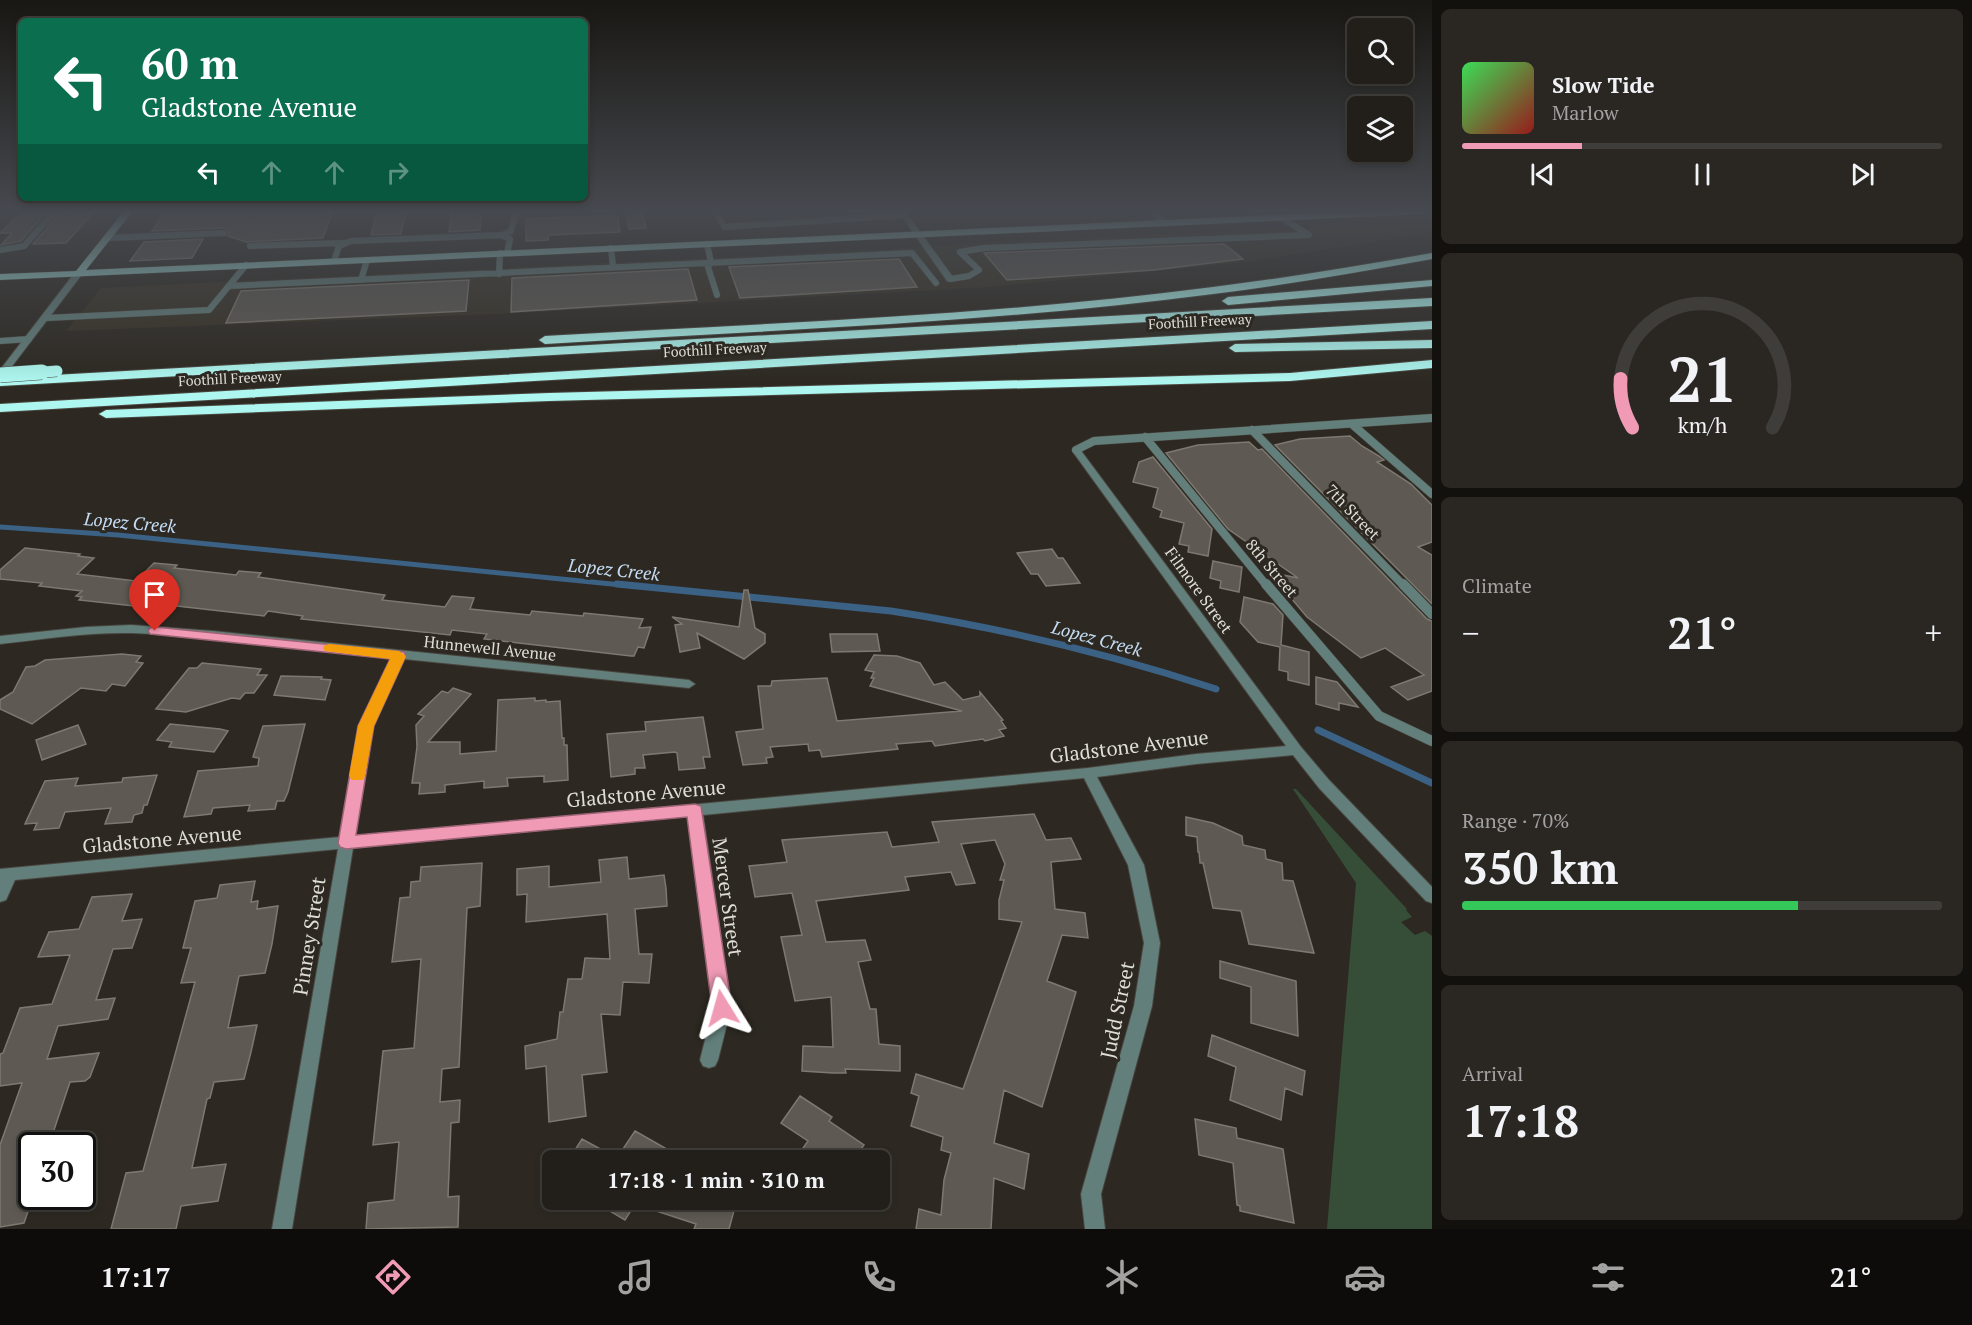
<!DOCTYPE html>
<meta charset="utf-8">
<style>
body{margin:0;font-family:"PT Serif",serif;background:#2a2723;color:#f1f3f6;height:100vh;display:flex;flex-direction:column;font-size:22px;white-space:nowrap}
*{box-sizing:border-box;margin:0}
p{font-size:20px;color:#a2a2a2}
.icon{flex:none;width:33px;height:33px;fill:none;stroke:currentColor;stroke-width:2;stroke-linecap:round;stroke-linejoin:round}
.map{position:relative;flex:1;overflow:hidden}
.sheet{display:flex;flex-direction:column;gap:9px;padding:9px;background:#13110e;width:540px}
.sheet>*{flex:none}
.top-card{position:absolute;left:18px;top:18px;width:570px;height:183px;border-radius:9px;box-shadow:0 3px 9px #0003,0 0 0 2px #3f3d39;background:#0b6e4f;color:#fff;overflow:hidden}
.controls{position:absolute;left:1347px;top:18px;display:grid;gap:12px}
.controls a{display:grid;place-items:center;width:66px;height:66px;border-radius:9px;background:#221f1a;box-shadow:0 3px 9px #0003,0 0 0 2px #3f3d39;font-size:30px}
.speed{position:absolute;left:18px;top:1132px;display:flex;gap:12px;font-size:30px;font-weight:700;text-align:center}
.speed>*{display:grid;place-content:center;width:78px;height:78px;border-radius:50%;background:#221f1a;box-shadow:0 3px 9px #0003,0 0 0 2px #3f3d39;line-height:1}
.speed .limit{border:3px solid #111;border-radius:9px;background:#fff;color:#111}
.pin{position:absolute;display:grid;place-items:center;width:51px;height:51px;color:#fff;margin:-62px -26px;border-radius:50% 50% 50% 0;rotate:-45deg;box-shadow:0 0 6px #0007}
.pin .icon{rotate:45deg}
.me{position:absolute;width:66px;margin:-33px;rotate:352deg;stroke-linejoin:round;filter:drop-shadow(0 0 4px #0008)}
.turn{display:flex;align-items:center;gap:21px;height:126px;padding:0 24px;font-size:27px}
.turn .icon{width:78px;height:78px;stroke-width:2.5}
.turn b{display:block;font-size:42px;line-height:51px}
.lanes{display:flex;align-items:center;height:57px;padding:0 24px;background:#0003;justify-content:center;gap:30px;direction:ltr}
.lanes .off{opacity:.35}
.big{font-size:45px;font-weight:600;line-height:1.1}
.sheet .widget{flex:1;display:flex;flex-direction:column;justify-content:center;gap:9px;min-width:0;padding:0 21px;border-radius:9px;background:#2a2723}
.sheet .dial{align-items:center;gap:0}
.dial svg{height:156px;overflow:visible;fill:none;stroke:#3f3d39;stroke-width:7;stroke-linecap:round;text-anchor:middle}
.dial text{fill:#f1f3f6;stroke:none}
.song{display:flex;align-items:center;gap:18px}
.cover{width:72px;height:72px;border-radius:9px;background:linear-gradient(135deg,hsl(130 70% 55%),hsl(0 70% 35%))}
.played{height:6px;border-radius:3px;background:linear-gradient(90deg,#f09ab5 25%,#3f3d39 25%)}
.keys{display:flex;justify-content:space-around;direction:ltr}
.heat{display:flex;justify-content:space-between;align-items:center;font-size:33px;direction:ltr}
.charge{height:9px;border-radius:4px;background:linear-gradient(90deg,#34c759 70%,#3f3d39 0)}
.trip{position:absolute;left:542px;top:1150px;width:348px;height:60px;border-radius:9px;background:#221f1a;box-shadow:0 3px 9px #0003,0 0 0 2px #3f3d39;font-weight:600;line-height:60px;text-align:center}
.dock{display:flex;height:96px;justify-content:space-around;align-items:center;background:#0e0c0a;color:#a2a2a2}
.dock .icon{width:42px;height:42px}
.dock .selected{color:#f09ab5}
.dock b{font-size:27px;color:#f1f3f6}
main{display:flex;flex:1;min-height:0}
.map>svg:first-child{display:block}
</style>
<main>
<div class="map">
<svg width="1432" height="1229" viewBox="0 0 1432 1229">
<rect width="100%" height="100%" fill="#2d2922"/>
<path fill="#383225" d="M1432 223V232L1247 262 991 287 498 314 66 331 101 288 908 248 987 242Z"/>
<path fill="#364d38" d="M1293 789H1296L1407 909 1406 910 1412 917 1401 922 1415 935 1425 931 1432 936V1229H1327L1356 883Z"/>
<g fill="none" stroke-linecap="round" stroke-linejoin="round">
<path stroke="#3b6185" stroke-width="5" d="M0 527 118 535 632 586"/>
<path stroke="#3b6185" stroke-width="7" d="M617 584 891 611C1002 628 1110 654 1216 689
M1318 730 1432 783"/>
</g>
<path fill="#5e5a53" stroke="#7d7971" stroke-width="1.5" d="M92 211 90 214H92L66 243 33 244 60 213Z
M166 211H333L323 238 246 242 228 236 229 231 224 228 152 231Z
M377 211H406L401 234 371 235Z
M452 211H481L480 230 449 232Z
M626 211H642L646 228 629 229Z
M46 213 21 241 1 245 12 233H0L19 215Z
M617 215 620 232 549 235 548 240 526 241V219Z
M203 239 192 258 130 261 144 242Z
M1224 244 1243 259 1154 270 1007 280 984 253Z
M899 259 917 287 740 298 729 267Z
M688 269 697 300 511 312 512 278Z
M469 280 466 311 226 323 241 291Z
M1350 436 1362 446 1379 456 1384 460 1377 462 1411 484 1432 505V542L1418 547 1432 555V604L1275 445 1300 439Z
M1249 442 1258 450 1262 449 1427 619 1432 621V691L1408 700 1391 687 1424 675 1385 648 1361 658 1307 617 1269 572 1298 578 1228 529 1166 453 1198 445Z
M1153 457 1212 529 1208 556 1188 552 1189 546 1179 544 1184 523 1160 517 1162 511 1153 507 1158 488 1133 482 1139 462Z
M25 548 80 554 78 556 94 558 77 574 136 581 154 563 177 565 174 568 236 575 239 571 261 573 258 577 385 595 382 600 445 607 452 596 474 598 470 609 530 615 532 611 583 616 584 613 643 619 639 628 651 627 644 648 638 647 634 656H631L484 639 487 634 452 630 450 635 301 619 303 616 268 611 264 616 150 603 138 602 134 606 79 600 82 597 76 596 82 591 39 586 42 583 0 579V570Z
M1052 549 1058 558H1063L1080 583 1046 586 1038 574H1031L1017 553Z
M1213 561 1242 567 1239 592 1220 588 1221 581 1210 578Z
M744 590H748L755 628 765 634V643L744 659 697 633 700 648 680 652 675 625 682 624 672 617 739 627Z
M1244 597 1273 604 1283 615 1281 645 1309 652V685L1288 680V672L1279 670 1280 647 1258 642 1240 622Z
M830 634H877L880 651 832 652Z
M122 654 141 656 136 662 143 663 125 686 112 684 106 691 81 688 32 724 0 709V700L13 692 26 667 35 666 45 660Z
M874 655 897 656 920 663 934 685 945 682 963 700 980 696V692L1003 720 1001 721 1006 728 999 730 1004 736 985 741 983 739 935 746 932 741 896 744 898 749 822 757 820 750 809 751 808 744 770 747 773 757 766 758 767 763 743 765 736 732 763 729 758 686H771L772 681 827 678 837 721 962 711 870 686 874 678H871L874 672 865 670Z
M202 663 261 669 257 675H267L254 693H245L240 699 232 698 186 712 156 709 189 668H197Z
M281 676 322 677 321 679 331 680 325 700 274 695Z
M1316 677 1337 682 1358 707 1339 703V710L1316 704Z
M453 688 471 694 428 742H460V754L496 751 498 700 535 698V701L546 700V702L560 701 562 738H564V745H567L568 780 544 782V776L507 778 508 786 484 788V781L445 785V792L419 794 420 783H412L417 747 416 725 424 716 418 714 442 691 448 693Z
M703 717 710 757H703L705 768 679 770 677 753 675 752 643 755 645 768H635V774L611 777 607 734 646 731 645 722Z
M170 724 220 729 228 731 214 752 169 747 172 742 157 740Z
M305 724 288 792 284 801H277L275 809 248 811 250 805 213 808 211 814 184 817 198 771 258 766 259 758 253 757 263 726Z
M78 725 86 744 42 760 36 740Z
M157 775 147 805H144L142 813 134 815 132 822 105 824 111 808 65 812 59 828 34 830 37 823 25 824 45 781 78 778 75 786 122 782 123 778Z
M1034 814 1046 840 1071 838 1081 859 1051 862 1055 909 1085 913 1088 938 1062 935 1047 981 1076 992 1042 1107 1004 1090 994 1143 1029 1154 1024 1189 994 1178 991 1229H916L919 1209 941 1215 944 1180 951 1153 941 1150 943 1137 911 1126 919 1096 911 1093 916 1074 963 1089 1022 922 999 919V900L1004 880H1000L1005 864 995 840 961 844 975 883 956 885 951 872 905 877 909 890 816 901 826 942 865 940 871 960 858 962 870 1009H876L879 1044 900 1046V1071L845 1069 846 1073H833L802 1071 803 1046 833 1047 831 997 795 1001 781 937 802 935 792 893 755 897 749 866 787 862 782 840 887 832 892 847 939 842 932 822Z
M1186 817 1213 823 1242 836 1243 845 1265 850 1266 859 1282 863 1283 880 1293 881 1314 953 1249 944 1241 911 1213 908 1203 863H1200L1199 852H1198L1197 837 1186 835Z
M627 857 629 879 664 875 666 888 667 906 635 909 639 954H652L649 983 623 982 620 1015 601 1014 607 1072 582 1075 586 1116 549 1122 546 1066 526 1069 525 1046 557 1039 560 1012H563L568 979H582L585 958 610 959 607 914 526 922 527 894 517 895V869L549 866V887L601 882 599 860Z
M482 863 480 906 467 908 459 1067 442 1069 440 1102 460 1100 459 1122 451 1123 448 1197 459 1196 458 1227 366 1229 368 1203 394 1200 399 1142 373 1145 383 1051 414 1048 421 959 392 962 400 898 410 897 411 882 420 881 421 867Z
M255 881 251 902 258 901 257 909 278 906 272 944 265 973 239 976 228 1028 257 1025 251 1052 244 1079 214 1082 210 1098 207 1099 192 1168 226 1164 218 1201 181 1206 176 1229H111L126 1173 143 1171 195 982 181 983 191 948H183L195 901 217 898 220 885Z
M132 894 122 921 142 919 132 948 113 949 96 1000 115 998 108 1019 58 1026 47 1059 99 1053 90 1077 85 1081 70 1082 54 1130 79 1146H32V1200L24 1223 0 1227V1145L22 1083 0 1086V1054L3 1053 20 1008 52 1004 70 955 38 957 49 932 79 929 92 897Z
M1220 961 1296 981 1298 1036 1251 1023V987L1220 978Z
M1212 1035 1305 1071 1302 1095 1285 1088 1281 1120 1230 1100 1236 1067 1208 1056Z
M800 1096 832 1117 829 1121 864 1145 861 1149 880 1161H794L808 1141 781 1123Z
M1195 1119 1236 1128 1237 1138 1283 1149 1294 1223 1240 1211V1206L1237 1205 1233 1163 1199 1155Z
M635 1131 665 1148 657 1161H568L582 1139 617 1158Z
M591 1200H737L729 1229H694L696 1224 635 1204 625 1220Z"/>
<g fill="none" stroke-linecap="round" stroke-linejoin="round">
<g stroke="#49463f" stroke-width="7">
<path id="service-far2" d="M716 211 724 227 903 215
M1152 211 1164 223
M1308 211 1316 216
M503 235 511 231 516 211
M107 238 224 233
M707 244 711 262 708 267 717 295
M250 246 343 243
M611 248 613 267
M0 250 24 246 55 211
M334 261 339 246 351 241 502 235 510 239 507 253
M499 274 500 253
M950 279 969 276 979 270 960 252 984 248 1309 235 1282 218 1277 211
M361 280 367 260
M229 286 912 253 936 283
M46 318 209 310 246 265
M0 341 29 339"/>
</g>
<g stroke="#49463f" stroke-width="9">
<path id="service-far1" d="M1353 425 1432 494
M1252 430 1404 586
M1145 437 1267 586
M1076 450 1094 441 1432 418"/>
</g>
<g stroke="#49463f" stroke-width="11">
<path id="service" d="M1266 584 1379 716 1432 741
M1403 584 1432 614"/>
</g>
<g stroke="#49463f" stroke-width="2">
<path id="minor" d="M898 211H905L953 277V281H947Z
M1076 447 1079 448 1301 747 1329 780 1432 887V903L1426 901 1319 788 1293 755 1196 764 1097 777 1144 865 1160 943 1152 1006 1101 1194 1105 1229H1085L1081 1194 1134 1006 1144 943 1128 865 1084 778 703 815 731 1008 718 1060 715 1066 709 1068 703 1066 700 1060 713 1008 688 816 353 848 292 1229H272L338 849 15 880 6 900 0 902V869L340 837 359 726 392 657C306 649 219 636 132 633 88 632 44 639 0 644V636L86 627 131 625 213 631 689 680 695 684 689 688 404 659 373 726 355 836 1088 768 1196 754 1286 746 1073 452V448Z"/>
</g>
<g stroke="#49463f" stroke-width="2">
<path id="tertiary" d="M76 271 83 273 3 378 0 379V370Z"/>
</g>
<g stroke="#49463f" stroke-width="1">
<path id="primary" d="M124 211H133L86 270 1360 211H1427L1423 214 0 280V274L76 271Z"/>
</g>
<g stroke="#49463f" stroke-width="2">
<path id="motorway" d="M1432 253V259C1359 272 1286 285 1213 294 992 323 768 330 545 344L539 340 545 336C768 323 992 316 1213 287 1286 278 1359 266 1432 253Z
M1432 280V286L1228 305 1222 301 1228 297Z
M1432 298V306L0 386V378Z
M1432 321V329L0 412V404Z
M1432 340V348L1235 352 1229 348 1235 344Z
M1432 360V368L1290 381 549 401 106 418 99 414 106 410 549 393 1290 373Z"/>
</g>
<use href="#service-far2" stroke="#637f7c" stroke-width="6"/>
<use href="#service-far1" stroke="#637f7c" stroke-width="8"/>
<use href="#service" stroke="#637f7c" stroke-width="10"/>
<use href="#minor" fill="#637f7c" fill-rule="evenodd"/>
<use href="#tertiary" fill="#637f7c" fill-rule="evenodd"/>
<use href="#primary" fill="#99d5cf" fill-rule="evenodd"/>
<use href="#motorway" fill="#aef7f0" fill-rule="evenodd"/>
<g stroke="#49463f" stroke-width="12" stroke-linecap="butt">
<path id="motorway-bridge-far1" d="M21 374 57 371"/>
</g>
<g stroke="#49463f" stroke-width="16" stroke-linecap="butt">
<path id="motorway-bridge" d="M0 375 42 372"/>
</g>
<use href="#motorway-bridge-far1" stroke="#aef7f0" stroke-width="11"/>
<use href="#motorway-bridge" stroke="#aef7f0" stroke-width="15"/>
</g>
<linearGradient id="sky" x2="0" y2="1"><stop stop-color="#191713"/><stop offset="0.55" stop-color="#46494f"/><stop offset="1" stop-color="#46494f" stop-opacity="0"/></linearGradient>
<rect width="1432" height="383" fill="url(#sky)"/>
<path fill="#f09ab5" stroke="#9c6476" stroke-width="1.5" d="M155 627 404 652 406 656 374 726 356 835 695 804 701 806 732 1008 729 1014 722 1017 715 1014 712 1008 687 817 346 849 340 847 338 843 358 726 390 659 150 634 148 631 150 628Z"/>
<path fill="#f59e0b" d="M330 644 399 651 406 656 374 726 365 776 363 780H352L349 776 358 726 390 659 325 651 323 648 325 645Z"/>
<g text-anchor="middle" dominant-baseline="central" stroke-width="6" stroke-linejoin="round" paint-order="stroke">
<g font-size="14" fill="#dfddd8" stroke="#2d2922">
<text transform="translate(1200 321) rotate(-3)">Foothill Freeway</text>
<text transform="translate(715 349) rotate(-3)">Foothill Freeway</text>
<text transform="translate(230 378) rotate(-3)">Foothill Freeway</text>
</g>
<g font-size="16" fill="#dfddd8" stroke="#2d2922">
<text transform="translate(1353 512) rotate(46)">7th Street</text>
<text transform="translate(1272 568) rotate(50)">8th Street</text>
<text transform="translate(1199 590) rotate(54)">Filmore Street</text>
<text transform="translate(490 648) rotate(6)">Hunnewell Avenue</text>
</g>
<g font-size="18" font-style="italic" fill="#c4dcf3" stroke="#2d2922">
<text transform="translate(130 522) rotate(5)">Lopez Creek</text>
<text transform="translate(614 569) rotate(6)">Lopez Creek</text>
<text transform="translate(1097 638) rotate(15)">Lopez Creek</text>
</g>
<g font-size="20" fill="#dfddd8" stroke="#2d2922">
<text transform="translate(1129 746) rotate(-7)">Gladstone Avenue</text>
<text transform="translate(646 793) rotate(-5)">Gladstone Avenue</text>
<text transform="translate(162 839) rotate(-5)">Gladstone Avenue</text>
<text transform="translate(728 897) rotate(82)">Mercer Street</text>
<text transform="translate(309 936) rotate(-81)">Pinney Street</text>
<text transform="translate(1117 1010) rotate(-78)">Judd Street</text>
</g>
</g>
</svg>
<div class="controls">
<a><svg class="icon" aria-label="search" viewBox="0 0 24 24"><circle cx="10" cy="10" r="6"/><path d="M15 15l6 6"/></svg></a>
<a><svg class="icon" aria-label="layers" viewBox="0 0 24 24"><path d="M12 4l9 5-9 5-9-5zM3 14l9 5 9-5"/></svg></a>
</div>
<div class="speed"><div class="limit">30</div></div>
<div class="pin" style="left:155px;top:631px;background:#d93025"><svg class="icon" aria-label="arrive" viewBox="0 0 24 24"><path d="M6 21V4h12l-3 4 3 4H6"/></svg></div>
<svg class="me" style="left:722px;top:1008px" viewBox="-20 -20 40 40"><path d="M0-17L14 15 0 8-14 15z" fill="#f09ab5" stroke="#fff" stroke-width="4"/></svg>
<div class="trip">17:18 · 1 min · 310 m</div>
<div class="top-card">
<div class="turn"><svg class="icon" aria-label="left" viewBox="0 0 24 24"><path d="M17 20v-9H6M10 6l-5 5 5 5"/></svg><div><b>60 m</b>Gladstone Avenue</div></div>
<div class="lanes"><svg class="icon" aria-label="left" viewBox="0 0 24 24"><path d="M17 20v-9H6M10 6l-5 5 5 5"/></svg><svg class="icon off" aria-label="ahead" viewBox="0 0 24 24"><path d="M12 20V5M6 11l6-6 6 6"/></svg><svg class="icon off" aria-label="ahead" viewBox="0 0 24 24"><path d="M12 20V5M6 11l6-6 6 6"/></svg><svg class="icon off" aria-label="right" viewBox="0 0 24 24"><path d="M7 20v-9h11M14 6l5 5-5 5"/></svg></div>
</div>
</div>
<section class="sheet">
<div class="widget">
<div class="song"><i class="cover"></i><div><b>Slow Tide</b><p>Marlow</p></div></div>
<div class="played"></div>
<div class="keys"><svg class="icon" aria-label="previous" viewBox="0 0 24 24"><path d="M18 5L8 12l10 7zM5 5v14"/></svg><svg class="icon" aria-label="pause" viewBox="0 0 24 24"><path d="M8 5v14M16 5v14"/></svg><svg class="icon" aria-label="next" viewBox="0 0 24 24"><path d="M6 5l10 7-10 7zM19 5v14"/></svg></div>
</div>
<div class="widget dial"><svg viewBox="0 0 100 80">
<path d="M14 69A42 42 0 1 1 86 69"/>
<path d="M14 69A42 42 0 0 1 8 44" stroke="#f09ab5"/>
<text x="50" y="56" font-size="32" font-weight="700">21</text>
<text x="50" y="72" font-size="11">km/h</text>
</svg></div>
<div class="widget"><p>Climate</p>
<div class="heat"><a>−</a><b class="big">21°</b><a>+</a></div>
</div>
<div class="widget"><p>Range · 70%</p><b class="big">350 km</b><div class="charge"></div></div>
<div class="widget"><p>Arrival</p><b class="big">17:18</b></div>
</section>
</main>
<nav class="dock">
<b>17:17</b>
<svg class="icon selected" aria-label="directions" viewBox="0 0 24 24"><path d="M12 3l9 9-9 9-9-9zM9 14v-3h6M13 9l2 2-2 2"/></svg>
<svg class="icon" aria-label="music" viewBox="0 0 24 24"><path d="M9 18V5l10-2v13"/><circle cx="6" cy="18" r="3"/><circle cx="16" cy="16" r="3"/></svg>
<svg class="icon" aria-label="phone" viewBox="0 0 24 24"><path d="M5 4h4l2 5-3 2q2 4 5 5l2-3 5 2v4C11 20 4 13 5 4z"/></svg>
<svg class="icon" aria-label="climate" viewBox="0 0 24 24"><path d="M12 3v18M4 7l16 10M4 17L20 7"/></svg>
<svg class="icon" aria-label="car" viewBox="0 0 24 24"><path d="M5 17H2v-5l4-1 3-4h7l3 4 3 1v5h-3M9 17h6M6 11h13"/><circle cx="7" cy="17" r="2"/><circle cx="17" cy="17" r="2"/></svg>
<svg class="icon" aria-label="filters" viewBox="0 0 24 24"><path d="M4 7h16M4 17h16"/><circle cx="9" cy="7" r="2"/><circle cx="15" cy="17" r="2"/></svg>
<b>21°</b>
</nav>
